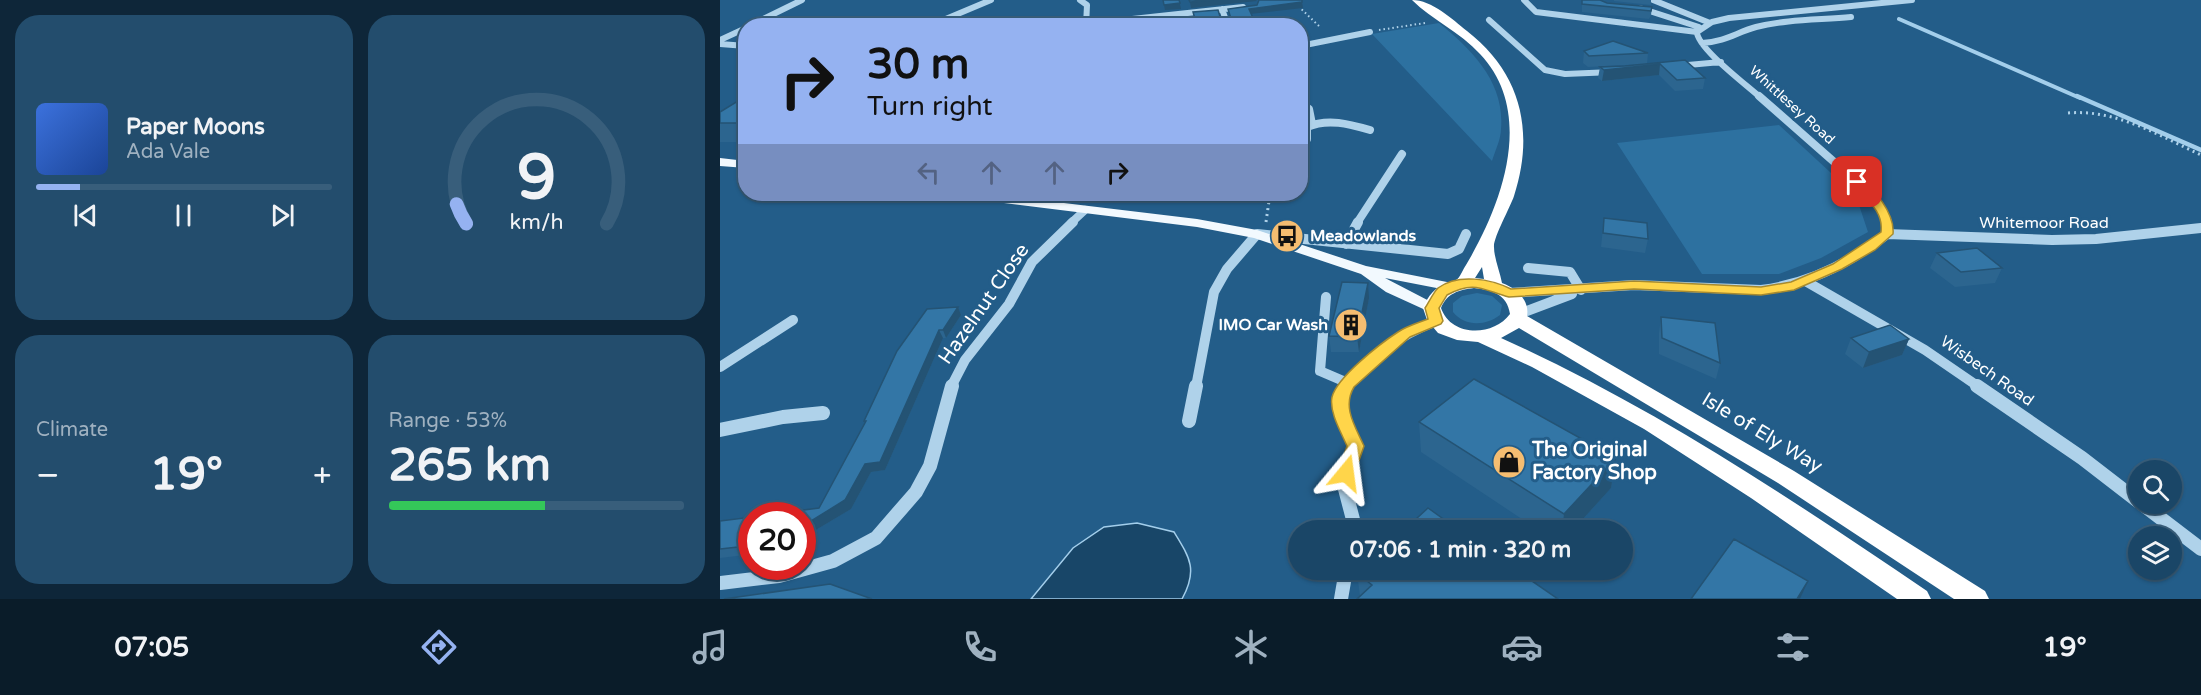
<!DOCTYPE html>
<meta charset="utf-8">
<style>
body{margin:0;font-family:"Varela Round",sans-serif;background:#234d6d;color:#f1f3f6;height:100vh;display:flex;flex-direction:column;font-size:22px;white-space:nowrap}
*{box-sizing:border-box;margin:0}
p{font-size:20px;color:#9fb1c0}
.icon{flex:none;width:33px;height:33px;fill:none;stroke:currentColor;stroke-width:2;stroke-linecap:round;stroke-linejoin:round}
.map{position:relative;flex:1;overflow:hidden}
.details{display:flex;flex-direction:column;gap:15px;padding:15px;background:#0e2639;width:720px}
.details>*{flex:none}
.banner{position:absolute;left:18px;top:18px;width:570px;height:183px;border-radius:24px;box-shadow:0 2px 4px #0004,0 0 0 2px #385e7b;background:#95b2f1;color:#111;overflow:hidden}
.buttons{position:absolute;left:1408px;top:460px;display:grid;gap:12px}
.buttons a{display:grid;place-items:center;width:54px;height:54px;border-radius:50%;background:#1a4667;box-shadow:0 2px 4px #0004,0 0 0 2px #385e7b;font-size:30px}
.speed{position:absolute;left:18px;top:502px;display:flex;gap:12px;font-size:30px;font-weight:700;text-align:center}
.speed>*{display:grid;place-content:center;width:78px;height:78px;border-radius:50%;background:#1a4667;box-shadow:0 2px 4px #0004,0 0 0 2px #385e7b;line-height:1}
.speed .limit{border:9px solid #d22;background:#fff;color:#111}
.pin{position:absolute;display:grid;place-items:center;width:51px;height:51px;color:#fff;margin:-26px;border-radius:12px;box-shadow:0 3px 9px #0006}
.me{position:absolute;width:66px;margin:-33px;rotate:16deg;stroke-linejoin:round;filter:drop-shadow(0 0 4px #0008)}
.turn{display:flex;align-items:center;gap:21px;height:126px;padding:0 30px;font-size:27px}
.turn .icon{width:78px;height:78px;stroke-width:2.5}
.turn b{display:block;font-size:42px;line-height:51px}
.lanes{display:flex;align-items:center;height:57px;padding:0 30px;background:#0003;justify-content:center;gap:30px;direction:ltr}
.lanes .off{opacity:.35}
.big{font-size:45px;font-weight:700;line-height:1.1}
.details .widget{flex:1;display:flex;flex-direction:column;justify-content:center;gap:9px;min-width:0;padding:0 21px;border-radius:24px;background:#234d6d}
.details .dial{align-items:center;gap:0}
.dial svg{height:156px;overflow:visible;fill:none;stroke:#385e7b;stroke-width:7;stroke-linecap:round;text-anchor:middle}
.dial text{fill:#f1f3f6;stroke:none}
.song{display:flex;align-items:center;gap:18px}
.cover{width:72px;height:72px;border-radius:9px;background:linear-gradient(135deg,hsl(220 70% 55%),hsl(220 70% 35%))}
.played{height:6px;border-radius:3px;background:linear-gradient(90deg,#95b2f1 15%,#385e7b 15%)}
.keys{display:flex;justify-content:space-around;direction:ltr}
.heat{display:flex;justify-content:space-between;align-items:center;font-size:33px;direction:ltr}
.charge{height:9px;border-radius:4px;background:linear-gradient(90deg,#34c759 53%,#385e7b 0)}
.details .tiles{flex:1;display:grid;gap:15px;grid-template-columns:repeat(2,1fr)}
.trip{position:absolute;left:568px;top:520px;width:345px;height:60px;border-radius:30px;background:#1a4667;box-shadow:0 2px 4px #0004,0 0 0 2px #385e7b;font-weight:700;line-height:60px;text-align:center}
.menu{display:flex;height:96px;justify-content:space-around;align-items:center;background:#0a1c29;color:#9fb1c0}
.menu .icon{width:42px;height:42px}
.menu .selected{color:#95b2f1}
.menu b{font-size:27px;color:#f1f3f6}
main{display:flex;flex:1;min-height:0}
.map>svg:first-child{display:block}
</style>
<main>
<section class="details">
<div class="tiles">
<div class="widget">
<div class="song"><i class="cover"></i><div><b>Paper Moons</b><p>Ada Vale</p></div></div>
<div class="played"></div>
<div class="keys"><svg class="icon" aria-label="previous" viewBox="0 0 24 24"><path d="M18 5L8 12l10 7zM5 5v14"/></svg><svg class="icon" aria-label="pause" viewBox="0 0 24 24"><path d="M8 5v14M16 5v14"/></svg><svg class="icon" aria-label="next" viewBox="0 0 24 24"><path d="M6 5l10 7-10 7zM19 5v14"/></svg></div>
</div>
<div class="widget dial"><svg viewBox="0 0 100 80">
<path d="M14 69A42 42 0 1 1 86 69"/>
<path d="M14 69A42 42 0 0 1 9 59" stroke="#95b2f1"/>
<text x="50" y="56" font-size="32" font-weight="700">9</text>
<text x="50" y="72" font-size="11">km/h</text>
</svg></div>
<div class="widget"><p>Climate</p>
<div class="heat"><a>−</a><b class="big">19°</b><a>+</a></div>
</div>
<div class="widget"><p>Range · 53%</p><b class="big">265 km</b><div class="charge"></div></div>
</div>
</section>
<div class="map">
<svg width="1481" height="599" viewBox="0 0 1481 599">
<rect width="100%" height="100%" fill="#235d89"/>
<path fill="#2d71a0" d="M719 23C752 50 785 82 781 129 781 139 775 151 772 161L652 34Z
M1059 125 1136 196 1148 232 1101 258 1059 274H982L897 143Z
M757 293 772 296 782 305 780 315C766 326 745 327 733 312V303L742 296Z"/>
<path fill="#184668" stroke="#a3ceeb" stroke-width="1.5" d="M417 523 454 532C470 558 478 570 462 599H311L353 548 384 527Z"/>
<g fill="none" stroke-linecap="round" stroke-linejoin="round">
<path stroke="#a3ceeb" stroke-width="4" d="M1179 19 1360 98"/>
<path stroke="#a3ceeb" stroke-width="4.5" d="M1357 96 1481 150"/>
<path stroke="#afd2ea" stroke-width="2" stroke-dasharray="1.5 3" stroke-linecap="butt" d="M572 0 601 28
M659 30 705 23"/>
<path stroke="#afd2ea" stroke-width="3" stroke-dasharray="2 4" stroke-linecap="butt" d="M1348 113C1396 109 1438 135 1481 155
M546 222 550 194"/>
<path stroke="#afd2ea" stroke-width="6" d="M360 0 367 5 366 26
M804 0 816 12 977 32
M933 0 990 23
M920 8 979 27
M502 9 508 26
M769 20 825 70 845 74 893 72
M366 24 523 7
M29 26 82 0
M209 26 271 0
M977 32 992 22 1009 18 1192 0
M977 32C977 48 1028 86 1041 98
M0 40 26 28
M982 43C1007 41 1015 33 1036 27 1067 19 1100 20 1131 17
M0 44 26 46
M580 46 650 32
M581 46 582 98
M957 66 1001 62"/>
<path stroke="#afd2ea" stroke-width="8" d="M582 96V104L589 109 592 124
M1039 96 1154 197 1167 223
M587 139V127C608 118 629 124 650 130
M351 223 365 210
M637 223 682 154"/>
<path stroke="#afd2ea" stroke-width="10" d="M1167 234 1332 240 1376 239 1481 228
M626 244 638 222
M808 268 850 272 861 290
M1087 282 1205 350 1259 387
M789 293 914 285 1041 290C1089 284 1129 264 1167 234V222
M606 297 600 371 628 383
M799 314 852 294
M0 367 73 320
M231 387 245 360 289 304 312 262 353 222
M476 387 494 292 507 269 537 234 728 254 739 249 746 234
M625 387C649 356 680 335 716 321"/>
<path stroke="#afd2ea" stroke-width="14" d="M626 386 620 403 624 422 635 446 625 489 636 531
M1257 386 1362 458 1419 502
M469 421 476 386
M0 430 63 417 103 413
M1422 504 1481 549
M0 583 59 576 113 561 156 538 196 492 210 466 232 386
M621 599 626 570"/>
<path fill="#f2f9fe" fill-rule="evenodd" d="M0 158 26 161V168L0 166Z
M238 194H270L477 219 537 230 646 266 732 283 739 287 732 291 665 278 717 305 720 308 717 311 712 313 666 292 641 274 534 238 477 227 244 198Z"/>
<path fill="#fff" fill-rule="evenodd" d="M692 0C712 0 732 19 747 31 801 73 815 131 794 196 790 208 773 238 774 247 774 258 780 272 782 283 796 288 810 300 807 316L1074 471 1265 591 1269 599H1234L1058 483 799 328 781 338C932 406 1070 498 1207 591L1211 599H1177L1031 498 924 429 812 367 758 342 737 340 718 333 707 320 703 308C708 296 715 287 727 283 730 282 734 282 736 280 740 278 743 269 746 265 782 205 816 113 760 54 740 32 712 20 692 0ZM762 267 764 279 755 278ZM754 288C772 290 787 294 790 314 773 337 731 337 721 308 727 293 739 290 754 288Z"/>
</g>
<path fill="#2c658f" d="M862 0 932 7 931 15 929 19 862 12Z
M894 0H931V5L894 1Z
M864 51 928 53 927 64 965 60 985 78 983 89 955 91 939 75 882 81 878 78 880 67 905 66 925 64 868 67 863 63Z
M26 96V142H0V112Z
M884 218 928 239 925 253 881 247Z
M1217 253 1282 268 1275 283 1235 287 1210 268Z
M649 298 639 352H611L609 336Z
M238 307 241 315 226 338H223L165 470 151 472 131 509 89 534 82 535V516L99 508 145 423Z
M941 317 1000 363 996 379 939 354V333Z
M1131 338 1189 339 1182 355 1143 368 1125 354Z
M699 422 896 458 891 488 852 531H820L701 452Z
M32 517V545L25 555 0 558V521Z
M637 573 838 599 640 596Z"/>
<path fill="#245374" d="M459 0 461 9 445 10 444 5Z
M494 0H536L537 1 471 8 470 2Z
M582 2 583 8 530 14 529 9Z
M534 20 535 25 513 26 512 22Z
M502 23 503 26H487Z
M940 64 939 75 882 81 884 70Z
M26 117V139L17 123Z
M648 283 649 298 639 352 637 337Z
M238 307 241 315 226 338 223 330Z
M219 330 223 338 165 470 151 472 131 509 89 534 83 526 145 464Z
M1189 339 1182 355 1143 368 1149 352Z
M896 458 891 488 852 531H842L844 514Z
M27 533 32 539V545L25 555 18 547Z
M1088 581 1080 599H1077Z"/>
<path fill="#3376a6" stroke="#245374" stroke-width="1.5" d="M443 0H459L460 3 444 5Z
M469 0H494L470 2Z
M539 0H582V2L529 9 534 20 512 22 508 9 537 5Z
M862 0H880L887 3 932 7 931 11 862 4Z
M498 10 502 23 487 26H477L473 12Z
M893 41 928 53 869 56 864 51Z
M965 60 985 78 957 80 940 64 884 70 880 67 905 66Z
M26 96V117L17 123H0V112Z
M884 218 927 223 928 239 883 233Z
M1257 248 1282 268 1241 272 1217 253Z
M622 282 648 283 637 337 609 336Z
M238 307 223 330H219L160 462 145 464 125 500 83 526 82 516H36L99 508 146 421H144L177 351 207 309Z
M941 317 995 323 1000 363 942 338Z
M1170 325 1189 339 1149 352 1131 338Z
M754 379 896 458 844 514 699 422Z
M708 508 740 531H683Z
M32 517V532L27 533 18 547 0 549V521Z
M1014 539 1088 581 1077 599H971Z
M640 570H796L838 599H637L652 585 637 573Z
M110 584 152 599H4Z"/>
<path fill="#ffd54a" stroke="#a68a30" stroke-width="1.5" d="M1137 179C1154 185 1175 215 1173 234L1155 250 1122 269 1074 290 1041 295 914 289 789 297C763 290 754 280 727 295L719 308 723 321 721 324 690 337 634 387C622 407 635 426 644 446L633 478H620L618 473 627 446C621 432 609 412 612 397 617 377 661 343 678 332 687 326 698 323 708 319L705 308C709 302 713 293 718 288 738 273 771 279 791 289L914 281 1041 287 1071 282 1113 264 1161 232C1164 210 1144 198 1131 182Z"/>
<defs>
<g id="bus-disc" transform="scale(1.725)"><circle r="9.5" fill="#f5bd71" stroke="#235d89"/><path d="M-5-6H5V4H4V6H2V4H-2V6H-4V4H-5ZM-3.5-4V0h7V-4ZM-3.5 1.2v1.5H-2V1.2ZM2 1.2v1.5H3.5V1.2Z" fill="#111"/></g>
<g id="building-disc" transform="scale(1.725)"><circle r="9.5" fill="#f5bd71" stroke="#235d89"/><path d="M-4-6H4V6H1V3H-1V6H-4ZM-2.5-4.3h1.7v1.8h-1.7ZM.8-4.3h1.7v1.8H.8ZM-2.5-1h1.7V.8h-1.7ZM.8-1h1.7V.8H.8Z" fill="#111"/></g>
<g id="shop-disc" transform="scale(1.725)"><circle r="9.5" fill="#f5bd71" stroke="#235d89"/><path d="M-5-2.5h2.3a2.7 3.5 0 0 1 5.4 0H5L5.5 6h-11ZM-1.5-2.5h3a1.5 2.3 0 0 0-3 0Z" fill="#111"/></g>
</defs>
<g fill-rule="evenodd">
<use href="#bus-disc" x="567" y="236"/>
<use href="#building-disc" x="631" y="325"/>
<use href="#shop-disc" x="789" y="462"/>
</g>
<g text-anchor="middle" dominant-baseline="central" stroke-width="6" stroke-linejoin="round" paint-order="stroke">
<g font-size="14" fill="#fff" stroke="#235d89">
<text transform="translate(1072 105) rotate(42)">Whittlesey Road</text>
</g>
<g font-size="16" fill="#fff" stroke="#235d89">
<text x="1324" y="223">Whitemoor Road</text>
<text transform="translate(1267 371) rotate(35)">Wisbech Road</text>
</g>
<g font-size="16" font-weight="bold" fill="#fff" stroke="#235d89" text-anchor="start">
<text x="590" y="236">Meadowlands</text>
<text x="608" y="325" text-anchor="end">IMO Car Wash</text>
</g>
<g font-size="20" fill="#fff" stroke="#235d89">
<text transform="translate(264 304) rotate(-55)">Hazelnut Close</text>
<text transform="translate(1042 433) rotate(31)">Isle of Ely Way</text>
</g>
<g font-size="20" font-weight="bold" fill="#fff" stroke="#235d89" text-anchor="start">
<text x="812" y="450">The Original<tspan x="812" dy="23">Factory Shop</tspan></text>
</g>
</g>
</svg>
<div class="buttons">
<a><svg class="icon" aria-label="search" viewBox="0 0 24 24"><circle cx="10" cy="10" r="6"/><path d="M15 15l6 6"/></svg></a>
<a><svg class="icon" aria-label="layers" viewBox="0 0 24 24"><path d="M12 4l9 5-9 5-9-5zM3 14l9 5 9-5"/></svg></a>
</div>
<div class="speed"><div class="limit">20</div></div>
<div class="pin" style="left:1137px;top:182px;background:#d93025"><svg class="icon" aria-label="arrive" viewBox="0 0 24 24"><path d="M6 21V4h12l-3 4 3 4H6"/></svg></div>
<svg class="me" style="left:626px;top:473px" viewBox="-20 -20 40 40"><path d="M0-17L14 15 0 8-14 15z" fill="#ffd54a" stroke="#fff" stroke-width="4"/></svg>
<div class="trip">07:06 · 1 min · 320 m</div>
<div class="banner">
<div class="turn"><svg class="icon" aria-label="right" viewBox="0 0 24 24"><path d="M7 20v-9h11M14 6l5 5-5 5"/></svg><div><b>30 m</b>Turn right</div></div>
<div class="lanes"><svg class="icon off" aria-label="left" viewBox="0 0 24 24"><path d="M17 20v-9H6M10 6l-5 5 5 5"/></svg><svg class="icon off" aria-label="ahead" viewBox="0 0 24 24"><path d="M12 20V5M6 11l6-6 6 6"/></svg><svg class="icon off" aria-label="ahead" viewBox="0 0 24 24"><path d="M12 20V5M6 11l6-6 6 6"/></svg><svg class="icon" aria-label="right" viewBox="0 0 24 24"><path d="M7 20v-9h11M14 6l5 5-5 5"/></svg></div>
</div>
</div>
</main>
<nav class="menu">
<b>07:05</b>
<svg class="icon selected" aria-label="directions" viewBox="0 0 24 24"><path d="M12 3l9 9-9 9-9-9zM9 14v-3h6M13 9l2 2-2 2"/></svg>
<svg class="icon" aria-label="music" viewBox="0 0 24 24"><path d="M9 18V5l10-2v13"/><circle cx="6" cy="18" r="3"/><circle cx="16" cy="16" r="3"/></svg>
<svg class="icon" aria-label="phone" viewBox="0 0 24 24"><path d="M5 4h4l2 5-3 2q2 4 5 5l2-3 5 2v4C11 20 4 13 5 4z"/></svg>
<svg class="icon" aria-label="climate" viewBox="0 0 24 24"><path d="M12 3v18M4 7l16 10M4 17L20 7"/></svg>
<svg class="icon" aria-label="car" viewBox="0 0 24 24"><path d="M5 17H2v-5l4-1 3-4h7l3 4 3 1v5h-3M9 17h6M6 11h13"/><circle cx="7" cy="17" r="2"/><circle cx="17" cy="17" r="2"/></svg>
<svg class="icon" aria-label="filters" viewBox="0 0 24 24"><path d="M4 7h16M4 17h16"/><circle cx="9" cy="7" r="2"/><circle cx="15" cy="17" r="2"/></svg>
<b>19°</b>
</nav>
